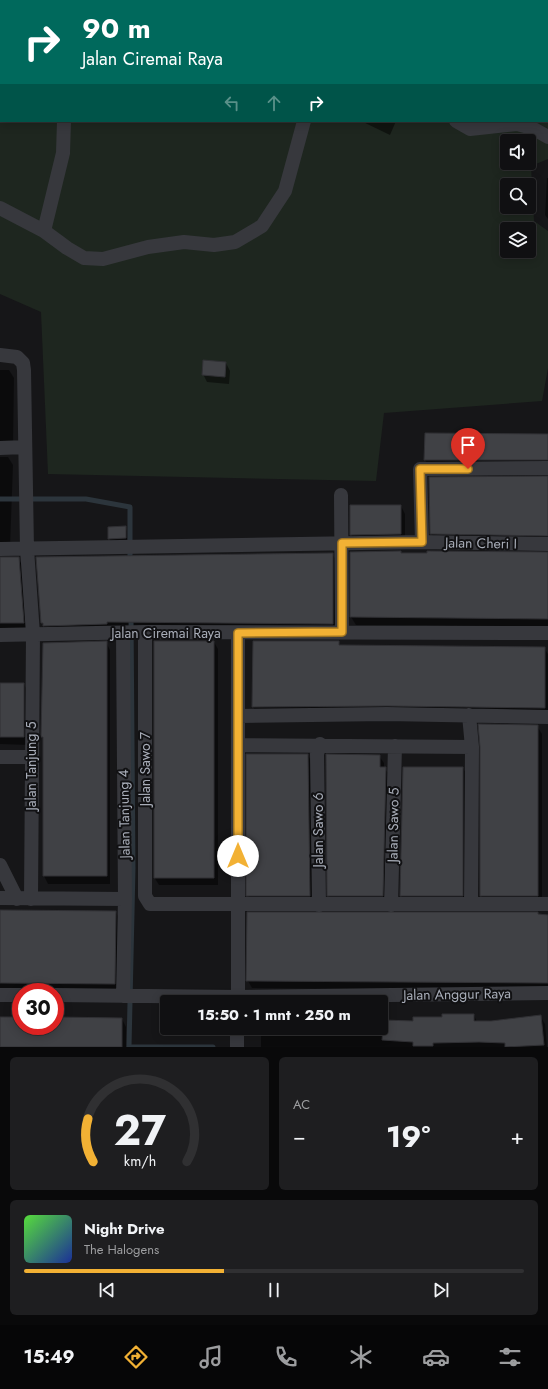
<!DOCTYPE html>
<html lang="id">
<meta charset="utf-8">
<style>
body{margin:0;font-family:Jost,sans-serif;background:#1e1e20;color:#f1f3f6;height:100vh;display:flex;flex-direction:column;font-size:15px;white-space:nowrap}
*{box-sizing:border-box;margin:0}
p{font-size:13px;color:#9c9d9f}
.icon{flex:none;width:22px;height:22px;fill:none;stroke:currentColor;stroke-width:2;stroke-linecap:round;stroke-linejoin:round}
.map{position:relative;height:1047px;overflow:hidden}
.side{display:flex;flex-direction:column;gap:10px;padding:10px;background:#09090a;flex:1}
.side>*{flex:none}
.top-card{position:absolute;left:0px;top:0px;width:548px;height:122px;box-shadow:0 2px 10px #0003,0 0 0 1px #303032;background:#00695c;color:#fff;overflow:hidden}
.controls{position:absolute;left:500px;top:134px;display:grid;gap:8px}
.controls a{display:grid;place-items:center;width:36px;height:36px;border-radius:4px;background:#101012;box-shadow:0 2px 10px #0003,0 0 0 1px #303032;font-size:20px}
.speed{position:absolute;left:12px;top:983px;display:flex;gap:8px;font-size:20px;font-weight:700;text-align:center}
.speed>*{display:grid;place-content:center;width:52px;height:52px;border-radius:50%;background:#101012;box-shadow:0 2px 10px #0003,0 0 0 1px #303032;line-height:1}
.speed .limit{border:6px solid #d22;background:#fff;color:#111}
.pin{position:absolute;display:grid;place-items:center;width:34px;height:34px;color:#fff;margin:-41px -17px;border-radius:50% 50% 50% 0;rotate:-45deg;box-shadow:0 0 4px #0007}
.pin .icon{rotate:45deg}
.me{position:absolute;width:44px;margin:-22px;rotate:0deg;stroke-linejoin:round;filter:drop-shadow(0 0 3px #0008)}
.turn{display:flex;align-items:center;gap:14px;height:84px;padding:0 16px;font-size:18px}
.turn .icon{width:52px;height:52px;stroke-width:2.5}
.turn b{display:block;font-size:28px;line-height:34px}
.lanes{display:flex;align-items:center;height:38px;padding:0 16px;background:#0003;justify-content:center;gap:20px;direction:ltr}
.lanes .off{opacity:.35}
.big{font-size:30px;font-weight:700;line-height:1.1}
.side .tile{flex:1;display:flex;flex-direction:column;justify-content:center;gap:6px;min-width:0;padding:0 14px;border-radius:6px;background:#1e1e20}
.side .dial{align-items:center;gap:0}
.dial svg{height:104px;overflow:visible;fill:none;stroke:#303032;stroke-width:7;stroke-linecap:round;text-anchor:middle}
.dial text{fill:#f1f3f6;stroke:none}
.song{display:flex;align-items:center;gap:12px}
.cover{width:48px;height:48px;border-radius:6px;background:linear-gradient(135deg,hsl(110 70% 55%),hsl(230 70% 35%))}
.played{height:4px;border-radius:2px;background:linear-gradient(90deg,#f2b134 40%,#303032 40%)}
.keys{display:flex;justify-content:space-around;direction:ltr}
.heat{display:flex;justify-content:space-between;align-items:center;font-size:22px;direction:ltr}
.side .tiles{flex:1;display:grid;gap:10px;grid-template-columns:1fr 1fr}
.tile:last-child{grid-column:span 2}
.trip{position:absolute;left:160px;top:995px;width:228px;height:40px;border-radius:4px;background:#101012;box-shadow:0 2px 10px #0003,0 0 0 1px #303032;font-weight:700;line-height:40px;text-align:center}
.tab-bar{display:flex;height:64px;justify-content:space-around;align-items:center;background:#060607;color:#9c9d9f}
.tab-bar .icon{width:28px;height:28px}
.tab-bar .selected{color:#f2b134}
.tab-bar b{font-size:18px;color:#f1f3f6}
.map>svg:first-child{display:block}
</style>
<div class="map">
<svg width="548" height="1047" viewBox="0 0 548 1047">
<rect width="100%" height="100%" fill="#161618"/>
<path fill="#1e261f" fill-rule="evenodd" d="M0 0H548V159L531 166 534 221 548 231V368L542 401 384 413 376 481 48 474 41 312 0 294ZM1 1H547V121H1ZM507 141H529V163H507ZM507 185H529V207H507ZM507 229H529V251H507Z"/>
<path fill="#0007" d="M361 121H396L390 135Z
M547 178H548V219L545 215Z
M226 363 230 371 229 384 207 382 203 374Z
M0 370H9L14 378 13 447 0 448Z
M426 434 548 435V467L430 468 425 460Z
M0 457H8L13 465 10 548 0 549Z
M548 478V543L436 541 431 533Z
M401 506 405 514V541L355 542 351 534Z
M125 527 127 531V542H111L109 538Z
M400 552 402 554 548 553V627L356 625 351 617V553Z
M332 554 337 561V631H46L42 623Z
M0 558H18L23 566 28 631 0 630Z
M106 642 110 650V884H48L44 876V740L42 737Z
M214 642 218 649V885H159L154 877Z
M254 642H338L341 646 544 648 548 654V716L258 715 253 707Z
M0 684H24L28 692V745L0 744Z
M537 726 542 734V903H485L481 895Z
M308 755 312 763 314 903H252L248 895Z
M379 756 384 763V768L390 775 387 903H333L328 895Z
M463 768 467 775 466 903H405L401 895Z
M0 911 116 912 120 920 119 992 0 991Z
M538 916H548V991L252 988 248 981Z
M474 1015 477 1022 540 1016 545 1024 547 1047H261V1028H381V1024L414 1022Z
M0 1018H21V1026H55V1018L122 1019 126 1027V1047H0Z"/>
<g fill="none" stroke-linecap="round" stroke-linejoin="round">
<path stroke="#2c353c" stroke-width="5" d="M0 499H86L130 507V562
M131 616 133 868 129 1047H213"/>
</g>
<path fill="#404145" stroke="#303034" d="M203 360 226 362 225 377 202 375Z
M425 433 548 434V460H424Z
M548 476V536L430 534 429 477Z
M350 505H401V534L350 535Z
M126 526V538L108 539V527Z
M401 551V553H427V551L548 552V619L350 617V552Z
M333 553V624L107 622V624L43 626V623H41L36 557Z
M0 557H19L24 623H0Z
M107 641V876H43V737H41L43 643Z
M154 641H214V878H154Z
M253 641H339V645L545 647V708L387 706 252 707Z
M0 683H24V737H0Z
M478 724 538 725V896H480V747Z
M246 754H308L310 896H246Z
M326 754 380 755V767H386L383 896H327Z
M403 767H463V896H400Z
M0 910 116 911 115 984 0 983Z
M247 912H538V914L548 915V983L246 981Z
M442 1014H474V1021H491L541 1015 544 1045 505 1047V1043L479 1042 433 1043V1046H413V1042L382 1040 384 1020 413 1021V1017H442Z
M0 1017H21V1026H55V1017L122 1018V1047H0Z"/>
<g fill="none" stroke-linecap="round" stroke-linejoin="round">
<path stroke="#37383d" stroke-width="14" d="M55 0V1
M247 0 249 1
M0 46H1
M64 121 63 153 44 231 67 248 84 258 103 259 148 247 184 242 214 245 235 242 262 226 285 191 304 121
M456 121 470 129 517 124 532 128 548 137
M0 208 44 231
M0 355 17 357 23 363 24 370 27 549 33 634 31 899
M0 448 25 447
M341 495 342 632
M422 542 420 469 548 468
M0 549 422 542 548 544
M145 632V896L150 904H548
M123 633 125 899 123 996
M0 635 145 632 548 633
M469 715 472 747 471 904
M238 716 387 714 548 717
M238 745 472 747
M0 757H31
M0 865 17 899
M0 898 125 899
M319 905 317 754 320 744
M391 905 395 746
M0 995H21
M55 995 238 997 548 993
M238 1002V633
M237 1047V1028"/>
</g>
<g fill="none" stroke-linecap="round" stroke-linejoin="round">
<g stroke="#9d7322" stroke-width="10">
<path id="route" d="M238 856V633L342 632V543L422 542 420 469H468"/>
</g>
<use href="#route" stroke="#f2b134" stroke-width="7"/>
</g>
<g text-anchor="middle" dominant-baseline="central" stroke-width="4" stroke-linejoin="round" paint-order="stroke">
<g font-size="14" fill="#a8adb8" stroke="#111113">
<text transform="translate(481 543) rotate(1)">Jalan Cheri I</text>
<text x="166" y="633">Jalan Ciremai Raya</text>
<text transform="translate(31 766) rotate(-90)">Jalan Tanjung 5</text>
<text transform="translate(145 769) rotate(-90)">Jalan Sawo 7</text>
<text transform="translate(124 814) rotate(-91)">Jalan Tanjung 4</text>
<text transform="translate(393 825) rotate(-89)">Jalan Sawo 5</text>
<text transform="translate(318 830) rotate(-90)">Jalan Sawo 6</text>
<text transform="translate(457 994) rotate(-1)">Jalan Anggur Raya</text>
</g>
</g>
</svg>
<div class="controls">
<a><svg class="icon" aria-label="sound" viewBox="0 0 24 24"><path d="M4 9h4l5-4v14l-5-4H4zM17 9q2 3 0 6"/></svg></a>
<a><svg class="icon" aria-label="search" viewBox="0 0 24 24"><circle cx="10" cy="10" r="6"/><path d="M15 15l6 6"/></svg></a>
<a><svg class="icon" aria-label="layers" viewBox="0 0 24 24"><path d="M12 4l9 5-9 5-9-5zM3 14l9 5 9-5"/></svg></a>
</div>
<div class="speed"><div class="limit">30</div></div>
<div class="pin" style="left:468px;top:469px;background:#d93025"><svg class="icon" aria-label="arrive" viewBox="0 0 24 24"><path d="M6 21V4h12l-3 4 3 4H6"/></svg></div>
<svg class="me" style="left:238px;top:856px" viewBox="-20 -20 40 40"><circle r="19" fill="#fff"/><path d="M0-13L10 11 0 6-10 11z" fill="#f2b134"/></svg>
<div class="trip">15:50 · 1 mnt · 250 m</div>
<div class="top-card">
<div class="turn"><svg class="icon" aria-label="right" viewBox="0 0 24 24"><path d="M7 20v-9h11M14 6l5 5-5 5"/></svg><div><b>90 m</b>Jalan Ciremai Raya</div></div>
<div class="lanes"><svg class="icon off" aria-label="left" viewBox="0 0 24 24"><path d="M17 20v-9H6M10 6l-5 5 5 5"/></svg><svg class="icon off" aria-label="ahead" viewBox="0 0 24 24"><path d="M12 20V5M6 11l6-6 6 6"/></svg><svg class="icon" aria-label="right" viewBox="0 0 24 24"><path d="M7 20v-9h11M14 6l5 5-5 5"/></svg></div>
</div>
</div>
<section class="side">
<div class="tiles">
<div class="tile dial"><svg viewBox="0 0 100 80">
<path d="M14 69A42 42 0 1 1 86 69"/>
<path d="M14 69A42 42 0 0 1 10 36" stroke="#f2b134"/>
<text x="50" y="56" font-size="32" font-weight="700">27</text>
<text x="50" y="72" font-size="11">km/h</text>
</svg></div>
<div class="tile"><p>AC</p>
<div class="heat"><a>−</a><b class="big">19°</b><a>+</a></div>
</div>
<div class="tile">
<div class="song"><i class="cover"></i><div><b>Night Drive</b><p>The Halogens</p></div></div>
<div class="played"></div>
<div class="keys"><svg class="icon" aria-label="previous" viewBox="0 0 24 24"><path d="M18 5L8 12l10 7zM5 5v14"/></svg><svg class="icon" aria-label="pause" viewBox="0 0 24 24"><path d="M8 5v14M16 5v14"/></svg><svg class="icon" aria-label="next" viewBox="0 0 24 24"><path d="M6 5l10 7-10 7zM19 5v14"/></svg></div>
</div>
</div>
</section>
<nav class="tab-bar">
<b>15:49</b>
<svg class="icon selected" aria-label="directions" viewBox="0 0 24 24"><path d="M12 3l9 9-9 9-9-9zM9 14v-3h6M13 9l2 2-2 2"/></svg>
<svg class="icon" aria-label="music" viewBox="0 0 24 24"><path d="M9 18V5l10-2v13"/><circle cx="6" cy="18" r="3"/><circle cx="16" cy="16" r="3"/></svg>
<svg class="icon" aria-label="phone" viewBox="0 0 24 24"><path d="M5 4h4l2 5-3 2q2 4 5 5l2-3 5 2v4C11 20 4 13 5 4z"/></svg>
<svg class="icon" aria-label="climate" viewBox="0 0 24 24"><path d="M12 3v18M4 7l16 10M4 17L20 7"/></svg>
<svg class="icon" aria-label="car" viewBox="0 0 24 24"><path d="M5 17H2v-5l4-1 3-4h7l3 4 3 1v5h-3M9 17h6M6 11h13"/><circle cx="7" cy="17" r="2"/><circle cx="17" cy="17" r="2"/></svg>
<svg class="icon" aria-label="filters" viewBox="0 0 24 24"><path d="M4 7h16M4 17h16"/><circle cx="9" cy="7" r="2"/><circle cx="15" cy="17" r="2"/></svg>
</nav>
